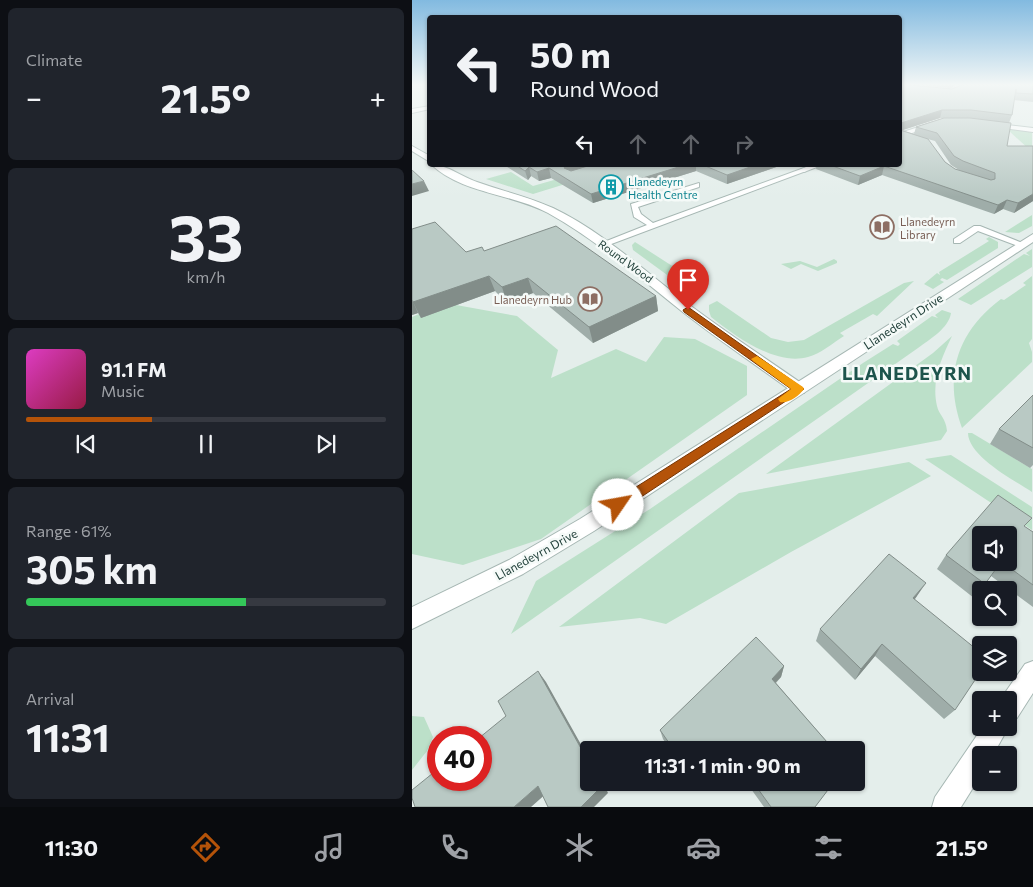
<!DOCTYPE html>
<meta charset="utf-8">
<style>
body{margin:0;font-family:Commissioner,sans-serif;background:#20242c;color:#f1f3f6;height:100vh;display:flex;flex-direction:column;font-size:19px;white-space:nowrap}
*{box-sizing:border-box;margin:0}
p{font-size:16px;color:#9ea1a6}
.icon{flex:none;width:28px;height:28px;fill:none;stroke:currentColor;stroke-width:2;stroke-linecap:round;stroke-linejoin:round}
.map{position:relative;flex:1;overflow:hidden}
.side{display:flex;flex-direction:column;gap:8px;padding:8px;background:#0d0f14;width:412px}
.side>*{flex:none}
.banner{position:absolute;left:15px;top:15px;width:475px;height:152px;border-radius:5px;box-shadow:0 1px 4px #0004;background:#171b24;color:#f1f3f6;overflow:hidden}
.fabs{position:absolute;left:560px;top:526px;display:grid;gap:10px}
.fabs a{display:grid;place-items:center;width:45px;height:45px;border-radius:5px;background:#171b24;box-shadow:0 1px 4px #0004;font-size:25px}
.speed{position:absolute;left:15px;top:726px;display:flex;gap:10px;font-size:25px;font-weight:700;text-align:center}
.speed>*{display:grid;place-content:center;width:65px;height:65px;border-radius:50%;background:#171b24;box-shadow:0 1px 4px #0004;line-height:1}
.speed .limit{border:8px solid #d22;background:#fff;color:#111}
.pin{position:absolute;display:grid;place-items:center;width:42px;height:42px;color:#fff;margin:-51px -21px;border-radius:50% 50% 50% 0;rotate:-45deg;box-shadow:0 0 5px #0007}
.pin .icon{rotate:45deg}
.me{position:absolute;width:55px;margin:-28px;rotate:57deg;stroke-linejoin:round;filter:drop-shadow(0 0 4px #0008)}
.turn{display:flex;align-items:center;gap:18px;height:105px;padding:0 20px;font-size:22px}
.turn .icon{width:65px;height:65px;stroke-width:2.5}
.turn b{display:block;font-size:35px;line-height:42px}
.lanes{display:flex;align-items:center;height:48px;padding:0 20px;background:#0003;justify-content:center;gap:25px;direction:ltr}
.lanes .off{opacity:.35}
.big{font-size:38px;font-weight:700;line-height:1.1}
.side .card{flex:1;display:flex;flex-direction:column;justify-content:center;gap:8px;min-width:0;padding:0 18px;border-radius:8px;background:#20242c}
.side .dial{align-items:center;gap:0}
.dial b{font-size:65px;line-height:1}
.song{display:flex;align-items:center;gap:15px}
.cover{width:60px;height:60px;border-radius:8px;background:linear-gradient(135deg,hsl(310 70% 55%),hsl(340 70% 35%))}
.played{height:5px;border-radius:2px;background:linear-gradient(90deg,#b45309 35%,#363941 35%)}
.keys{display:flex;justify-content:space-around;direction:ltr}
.heat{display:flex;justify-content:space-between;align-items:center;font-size:28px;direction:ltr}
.charge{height:8px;border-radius:4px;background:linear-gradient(90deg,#34c759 61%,#363941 0)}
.trip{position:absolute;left:168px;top:741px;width:285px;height:50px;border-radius:5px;background:#171b24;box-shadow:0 1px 4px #0004;font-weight:700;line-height:50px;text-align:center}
.tabs{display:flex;height:80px;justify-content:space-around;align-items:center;background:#090b0e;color:#9ea1a6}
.tabs .icon{width:35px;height:35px}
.tabs .selected{color:#b45309}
.tabs b{font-size:22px;color:#f1f3f6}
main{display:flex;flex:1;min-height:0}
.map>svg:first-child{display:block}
</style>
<main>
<section class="side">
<div class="card"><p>Climate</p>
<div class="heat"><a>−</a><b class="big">21.5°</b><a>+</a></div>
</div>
<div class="card dial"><b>33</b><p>km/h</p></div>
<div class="card">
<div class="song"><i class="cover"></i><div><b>91.1 FM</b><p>Music</p></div></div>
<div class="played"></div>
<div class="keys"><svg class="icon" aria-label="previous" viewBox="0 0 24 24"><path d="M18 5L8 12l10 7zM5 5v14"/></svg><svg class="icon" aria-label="pause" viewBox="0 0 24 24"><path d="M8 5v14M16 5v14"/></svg><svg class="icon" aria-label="next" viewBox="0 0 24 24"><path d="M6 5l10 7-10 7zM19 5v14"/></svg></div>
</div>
<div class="card"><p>Range · 61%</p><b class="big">305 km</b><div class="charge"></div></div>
<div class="card"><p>Arrival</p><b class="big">11:31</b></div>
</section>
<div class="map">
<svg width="621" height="807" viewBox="0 0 621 807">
<rect width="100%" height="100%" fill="#e4eeeb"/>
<path fill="#bce0c9" d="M597 129 620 132V152L596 130Z
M215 165 121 194 74 179 99 172 121 186 156 176Z
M620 215V226L607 233 593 232Z
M577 237 586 242V248L535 280 530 278 528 280 532 282 521 289 512 284 525 273 528 275 527 272 577 241 574 239Z
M223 242 282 280 275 283 262 280 221 250 220 245Z
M620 249V267L559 305 546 299 612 254 618 256 614 253Z
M422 259 425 261V263L406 271 389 264 379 269 369 264 388 261 405 267Z
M620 276V339L617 343 620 352V362L550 428C531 376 545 332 589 299L592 300 614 285 611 283Z
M502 281 465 316 461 314 428 333 432 336C421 343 408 354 396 357 363 366 323 336 299 317L297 311V305L305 301 359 338 376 342 392 340 492 283Z
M33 303 105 316 146 350 139 378 204 349 234 362 252 337 283 339 335 366V395L129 539 51 565 0 554V317Z
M530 310 539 313C537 328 517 340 506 348L99 634 124 581 238 509 451 363 481 344 486 346 488 344 485 341 520 316 526 318 523 315Z
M540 336C530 357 519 381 525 406 527 415 534 418 535 431L529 440 354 474 521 353Z
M556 433H560L620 469V492C603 481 556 456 556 433Z
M539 455 620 507V530L513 459Z
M497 462 519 476 379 552 254 624 228 618 147 627 327 493Z
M0 716 12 717 21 737 15 751 0 770Z"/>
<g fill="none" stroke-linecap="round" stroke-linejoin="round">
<g stroke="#a6b7b3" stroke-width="2">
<path id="service" d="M18 106V109L0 113V109Z
M392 168 394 169V171L194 246 187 244 235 225 222 217 219 204 287 183V187L226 207 229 214 241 223Z
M562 226H568L613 244 606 246 566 231 548 243H542V239Z"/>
</g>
<g stroke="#a6b7b3" stroke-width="2">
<path id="minor" d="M544 84H550L546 91 538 94 488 89V85L538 90 542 89Z
M522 122 524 123V125L488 137V133Z
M577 123 621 128V132L575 126V124Z
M0 146 18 156V162L0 151Z
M20 165C36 165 50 177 65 182 90 191 117 197 141 208 189 231 229 268 271 300 310 330 352 357 392 385L394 389 392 393H382C342 363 300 336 262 305 221 272 181 238 136 213 101 194 49 193 20 165Z
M398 165H410L392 172 388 170Z
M621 661V693L605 718 596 721V700H588L613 664Z
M570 728H596L581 755H569V775L549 807H520L523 797Z"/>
</g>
<g stroke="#a6b7b3" stroke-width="2">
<path id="tertiary" d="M621 234V242L182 531 111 574 0 629V607L97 560 168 519Z"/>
</g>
<use href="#service" fill="#fff" fill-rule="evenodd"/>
<use href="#minor" fill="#fff" fill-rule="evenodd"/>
<use href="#tertiary" fill="#fff" fill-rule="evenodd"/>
</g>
<path fill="#9fada9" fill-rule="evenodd" d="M488 84 540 89 621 84V102L602 100 600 115 597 123 595 146 621 201 602 213 591 209 582 214 470 175 446 185 404 169 405 165H488ZM528 118H531L504 127 502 134 490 130ZM512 138 523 141 539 165 547 170 543 169 533 162Z
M496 84H542L541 87 538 88Z
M92 165H370L315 184 284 171 181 203 139 178 127 181 119 176 116 180Z
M0 229 54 252 72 251 244 296 246 311 181 343 121 293 95 303 83 291 9 318 6 313 0 315Z
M621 395V465L618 468 578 444 587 429Z
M613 527 621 532V607L579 576 562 598 525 569 534 555Z
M505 596 503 599 543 710 532 719 463 656 443 680 404 641 408 629Z
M372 666 369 677 364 683 422 750H258L251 739 248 730Z
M334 782H422L403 807H352Z"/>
<path fill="#828d89" d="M539 84H542L541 87 538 88Z
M530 110 528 118 488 131 489 123Z
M154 165H185L155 174 152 168Z
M273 165H284V171L181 203 179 194Z
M344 165H370L315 184V175Z
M472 166 470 175 446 185 448 176Z
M117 167 119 176 116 180 113 171Z
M137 168 139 178 127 181 125 172Z
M12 181 17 191 0 196V184Z
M621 194V201L602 213 606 203Z
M595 200 591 209 582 214 586 205Z
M77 276 83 291 9 318 1 302Z
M116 278 121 293 95 303 90 287Z
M244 296 246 311 181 343 177 327Z
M0 300 6 313 0 315Z
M514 583 505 596 493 611 501 598Z
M470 644 463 656 443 680 449 669Z
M372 666 369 677 357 689 360 679Z
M126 671 134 682 176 757V761Z
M312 745V750H307Z
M188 782H191L196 793 182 807H169Z
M126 786 136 792 119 807H102Z"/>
<path fill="#b9c9c4" stroke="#828d89" d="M488 84 540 89 550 85V84H621V94L604 93V89L600 115 559 110H530L489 123 488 130 516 139 533 162 543 169 579 180 583 179V173L551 161 542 156 525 133 504 127 532 118H558L599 123 595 146H621V194L606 203 595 200 586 205 472 166 448 176 418 165H488Z
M104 165H154L152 168 159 171 179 165H273L179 194 137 168 125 172 117 167 113 171Z
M291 165H344L315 175Z
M0 170 12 181 0 184Z
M23 222 54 252 70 247 72 251 144 226 244 296 177 327 116 278 90 287 77 276 1 302 0 300V229Z
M621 395V448L587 429Z
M586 495 620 518 612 526 621 532V585L590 562H596V535H569V562H589L573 584 534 555Z
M477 554 514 583 501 598 569 653V671L543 710 470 644 449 669 408 629Z
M344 637 372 666 360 679 422 750H316L312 745 307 750H262L248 730Z
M126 671 176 761V782H188L190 786 169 807H136L126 786 102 807H3L0 798V790L26 769V780H69V738H67L94 716 86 701Z
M341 782H422L403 807H359Z"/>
<linearGradient id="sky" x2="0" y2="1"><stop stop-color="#82bae0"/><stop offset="0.43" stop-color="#f3f7f6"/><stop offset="1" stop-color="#f3f7f6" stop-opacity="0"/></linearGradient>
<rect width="621" height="197" fill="url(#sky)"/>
<path fill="#b45309" stroke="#753606" d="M276 307 392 389 211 509 206 511 202 509 200 505 202 501 379 389 272 312 271 310Z"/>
<path fill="#f59e0b" d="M345 356 391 387 392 389C387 396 376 404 368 402L366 399 379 389 341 361 339 359Z"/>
<defs>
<g id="building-ring" transform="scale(1.25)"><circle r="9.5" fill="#f5faf8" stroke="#0f9aa8" stroke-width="1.5"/><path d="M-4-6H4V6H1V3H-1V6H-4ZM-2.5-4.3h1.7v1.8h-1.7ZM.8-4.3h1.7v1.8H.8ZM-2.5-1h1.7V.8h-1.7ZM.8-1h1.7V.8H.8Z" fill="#0f9aa8"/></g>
<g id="library-ring" transform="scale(1.25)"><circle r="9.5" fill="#f5faf8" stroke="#8d6e63" stroke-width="1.5"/><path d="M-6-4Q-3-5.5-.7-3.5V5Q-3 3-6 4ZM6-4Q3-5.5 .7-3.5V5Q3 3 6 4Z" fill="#8d6e63"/></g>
</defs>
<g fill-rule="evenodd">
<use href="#building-ring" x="199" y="187"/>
<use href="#library-ring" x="470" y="227"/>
<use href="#library-ring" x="178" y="299"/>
</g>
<g text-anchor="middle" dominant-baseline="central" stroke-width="5" stroke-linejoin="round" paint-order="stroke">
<g font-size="11" fill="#0d838f" stroke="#f5faf8" text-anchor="start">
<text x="216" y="181">Llanedeyrn<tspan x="216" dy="13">Health Centre</tspan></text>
</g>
<g font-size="11" fill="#785e54" stroke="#f5faf8" text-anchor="start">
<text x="488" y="221">Llanedeyrn<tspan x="488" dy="13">Library</tspan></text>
<text x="160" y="299" text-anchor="end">Llanedeyrn Hub</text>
</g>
<g font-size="11" fill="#22413b" stroke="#f5faf8">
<text transform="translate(214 261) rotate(36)">Round Wood</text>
</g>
<g font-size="12" fill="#22413b" stroke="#f5faf8">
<text transform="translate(491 321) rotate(-33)">Llanedeyrn Drive</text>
<text transform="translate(124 554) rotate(-29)">Llanedeyrn Drive</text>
</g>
<g font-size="18" font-weight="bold" letter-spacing="1" fill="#1d544c" stroke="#f5faf8">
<text x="495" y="373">LLANEDEYRN</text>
</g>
</g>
</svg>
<div class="fabs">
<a><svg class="icon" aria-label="sound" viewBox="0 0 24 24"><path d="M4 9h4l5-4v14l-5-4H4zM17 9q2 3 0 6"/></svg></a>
<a><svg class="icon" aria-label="search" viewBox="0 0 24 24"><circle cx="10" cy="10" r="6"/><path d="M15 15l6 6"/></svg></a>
<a><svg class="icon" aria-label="layers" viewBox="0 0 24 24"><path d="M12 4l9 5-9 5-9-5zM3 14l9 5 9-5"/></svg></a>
<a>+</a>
<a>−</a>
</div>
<div class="speed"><div class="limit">40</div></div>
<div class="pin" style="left:276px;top:310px;background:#d93025"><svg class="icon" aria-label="arrive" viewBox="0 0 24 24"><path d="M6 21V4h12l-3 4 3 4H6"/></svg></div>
<svg class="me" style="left:206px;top:505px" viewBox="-20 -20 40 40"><circle r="19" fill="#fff"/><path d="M0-13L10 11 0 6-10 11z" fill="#b45309"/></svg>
<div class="trip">11:31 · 1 min · 90 m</div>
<div class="banner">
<div class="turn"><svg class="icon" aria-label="left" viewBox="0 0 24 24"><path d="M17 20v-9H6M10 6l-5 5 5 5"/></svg><div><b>50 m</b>Round Wood</div></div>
<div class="lanes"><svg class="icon" aria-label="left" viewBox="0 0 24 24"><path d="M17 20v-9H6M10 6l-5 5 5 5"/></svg><svg class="icon off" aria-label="ahead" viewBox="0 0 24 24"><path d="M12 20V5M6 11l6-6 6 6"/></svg><svg class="icon off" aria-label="ahead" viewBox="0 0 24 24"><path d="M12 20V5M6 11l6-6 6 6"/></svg><svg class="icon off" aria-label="right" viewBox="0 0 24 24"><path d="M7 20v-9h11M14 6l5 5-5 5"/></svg></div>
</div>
</div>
</main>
<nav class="tabs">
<b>11:30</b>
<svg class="icon selected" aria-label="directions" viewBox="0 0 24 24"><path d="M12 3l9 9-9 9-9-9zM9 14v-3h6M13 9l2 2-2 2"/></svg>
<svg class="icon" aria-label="music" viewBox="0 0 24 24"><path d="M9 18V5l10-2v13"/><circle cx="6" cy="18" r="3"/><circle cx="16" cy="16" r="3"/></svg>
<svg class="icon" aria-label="phone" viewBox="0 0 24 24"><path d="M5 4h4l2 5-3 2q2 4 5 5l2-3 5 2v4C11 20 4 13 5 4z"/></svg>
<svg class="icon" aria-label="climate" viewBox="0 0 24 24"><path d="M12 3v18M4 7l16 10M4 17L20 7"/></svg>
<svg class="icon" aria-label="car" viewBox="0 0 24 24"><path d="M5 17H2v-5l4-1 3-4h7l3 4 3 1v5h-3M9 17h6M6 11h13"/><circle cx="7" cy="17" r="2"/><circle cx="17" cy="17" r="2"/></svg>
<svg class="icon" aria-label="filters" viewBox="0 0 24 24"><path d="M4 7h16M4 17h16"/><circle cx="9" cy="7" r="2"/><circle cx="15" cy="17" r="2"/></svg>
<b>21.5°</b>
</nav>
